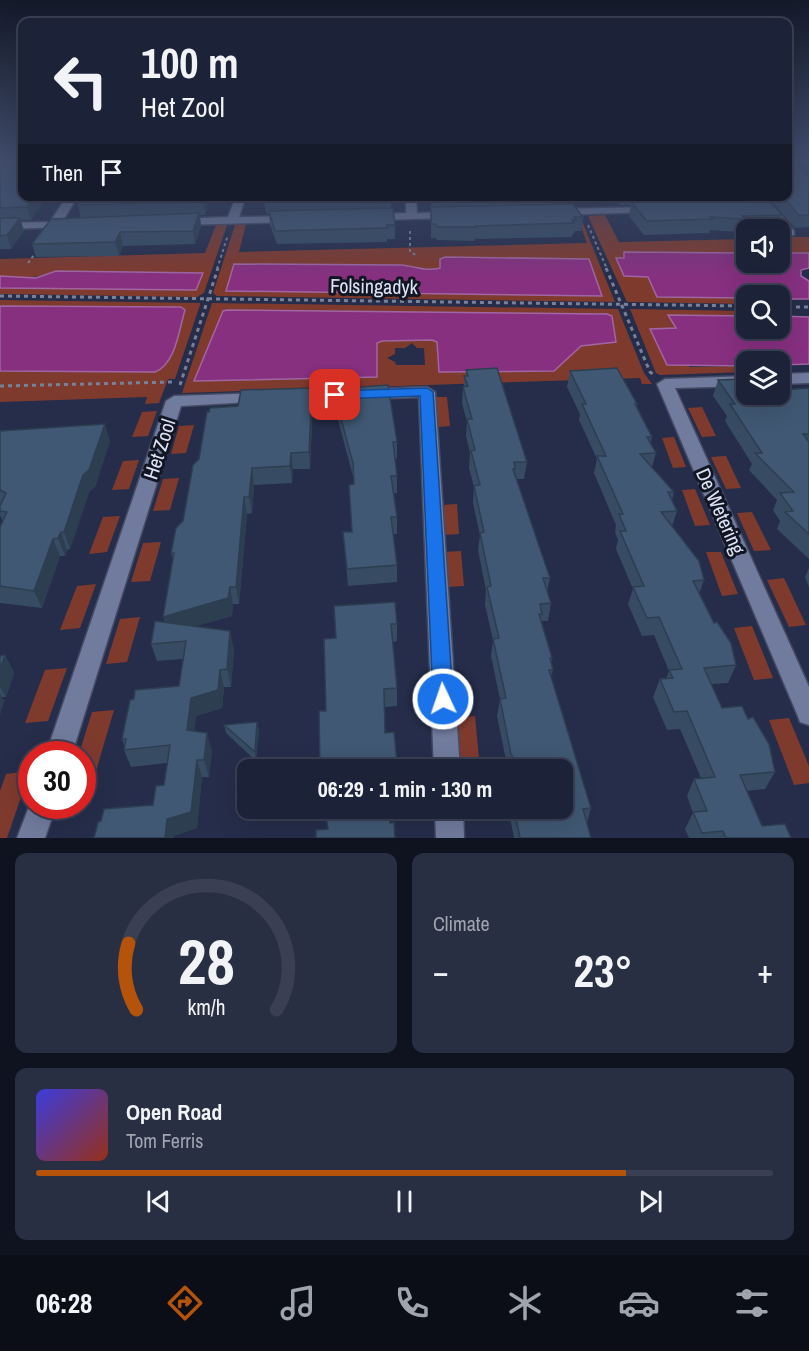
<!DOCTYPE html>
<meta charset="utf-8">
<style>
body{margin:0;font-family:"Archivo Narrow",sans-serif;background:#292f43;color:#f1f3f6;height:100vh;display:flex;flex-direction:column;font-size:22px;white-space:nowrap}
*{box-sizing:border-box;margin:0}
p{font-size:20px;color:#a0a4ae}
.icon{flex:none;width:33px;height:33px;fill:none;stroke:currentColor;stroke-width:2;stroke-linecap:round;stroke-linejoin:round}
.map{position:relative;height:838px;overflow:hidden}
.side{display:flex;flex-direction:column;gap:15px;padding:15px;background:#0f131f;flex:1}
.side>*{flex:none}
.guide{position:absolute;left:18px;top:18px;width:774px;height:183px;border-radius:12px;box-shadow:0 6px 24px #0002,0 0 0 2px #3a3f53;background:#1c2238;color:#f1f3f6;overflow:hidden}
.fabs{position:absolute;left:736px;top:219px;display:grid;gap:12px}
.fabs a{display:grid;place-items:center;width:54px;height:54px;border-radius:12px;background:#1c2238;box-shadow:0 6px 24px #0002,0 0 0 2px #3a3f53;font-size:30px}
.speed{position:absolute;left:18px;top:741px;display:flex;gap:12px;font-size:30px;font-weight:700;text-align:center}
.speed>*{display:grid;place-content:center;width:78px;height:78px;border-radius:50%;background:#1c2238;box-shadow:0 6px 24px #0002,0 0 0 2px #3a3f53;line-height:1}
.speed .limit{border:9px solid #d22;background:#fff;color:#111}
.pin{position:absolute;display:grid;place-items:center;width:51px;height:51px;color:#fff;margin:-26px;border-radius:12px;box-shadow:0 3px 9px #0006}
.me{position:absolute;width:66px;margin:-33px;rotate:357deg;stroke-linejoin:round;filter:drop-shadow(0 0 4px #0008)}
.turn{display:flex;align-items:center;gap:21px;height:126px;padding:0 24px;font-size:27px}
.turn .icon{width:78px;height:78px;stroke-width:2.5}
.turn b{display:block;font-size:42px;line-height:51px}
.then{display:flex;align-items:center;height:57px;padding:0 24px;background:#0003;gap:12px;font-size:22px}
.big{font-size:45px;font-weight:800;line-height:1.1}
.side .tile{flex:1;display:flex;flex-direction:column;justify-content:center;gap:9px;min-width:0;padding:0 21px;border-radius:12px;background:#292f43}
.side .dial{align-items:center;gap:0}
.dial svg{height:156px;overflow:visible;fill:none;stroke:#3a3f53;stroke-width:7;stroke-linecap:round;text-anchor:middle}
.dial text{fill:#f1f3f6;stroke:none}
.song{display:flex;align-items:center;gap:18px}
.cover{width:72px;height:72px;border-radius:9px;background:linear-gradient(135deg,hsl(240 70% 55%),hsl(10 70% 35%))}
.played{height:6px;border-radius:3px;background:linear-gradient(90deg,#b45309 80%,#3a3f53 80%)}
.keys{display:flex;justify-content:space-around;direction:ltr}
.heat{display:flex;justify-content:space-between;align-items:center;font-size:33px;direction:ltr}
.side .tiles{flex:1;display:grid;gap:15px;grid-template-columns:1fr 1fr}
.tile:last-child{grid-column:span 2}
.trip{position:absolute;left:237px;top:759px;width:336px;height:60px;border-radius:12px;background:#1c2238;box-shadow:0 6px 24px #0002,0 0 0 2px #3a3f53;font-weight:800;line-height:60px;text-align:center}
.tabs{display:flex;height:96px;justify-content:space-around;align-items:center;background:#0b0e16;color:#a0a4ae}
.tabs .icon{width:42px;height:42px}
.tabs .active{color:#b45309}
.tabs b{font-size:27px;color:#f1f3f6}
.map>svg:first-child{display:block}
</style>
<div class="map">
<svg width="809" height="838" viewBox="0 0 809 838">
<rect width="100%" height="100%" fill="#252d4a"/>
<path fill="#7f3a2e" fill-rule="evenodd" d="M605 215 619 242 747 239V253L624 252 625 259 617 258 648 277 657 297 747 298V304L627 302 588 216Z
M577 216H580L615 302 217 296 213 293 235 225 246 224 239 252 587 243ZM441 259 602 295 227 291 234 264 401 265C415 266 426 272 440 268Z
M216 225H227L204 293 197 297 0 294V288L203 273 56 271C34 279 23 278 0 276V259L205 253Z
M787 237H809V253H780V238Z
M0 300 200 303V305L175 379H168L159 403 145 404 147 397 0 402V371L155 372 185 310 181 308 0 306Z
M212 303 618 309 644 373 652 384H642L640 378 182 393ZM227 310 616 342 581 346 554 371 439 372 438 342 432 340 382 341 377 343V377L195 381ZM412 343 417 348H424L425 365H396L395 362 387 358 395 354V348H405Z
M630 309 747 311V316L669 315 677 328 650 329 690 367 747 366V372L660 375 656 373Z
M435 397H447L450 426 437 427Z
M702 407 716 436 702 437 688 408Z
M157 411 148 436 132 437 142 412Z
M194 425 186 453 171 454 179 426Z
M674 437 686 467 673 468 662 438Z
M726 456 741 488 726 489 711 457Z
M139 460 129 489 112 490 123 461Z
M179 478 170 510 153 511 163 479Z
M695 489 710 525 695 526 682 490Z
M457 504 459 534 444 535 442 505Z
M752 512 771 550 754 551 737 513Z
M120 516 107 552 89 554 103 517Z
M161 542 150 581 131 582 143 543Z
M461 551 464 586 447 587 445 552Z
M721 552 738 594 722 596 706 552Z
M784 578 806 625 789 627 767 580Z
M96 584 80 628 60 630 77 586Z
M140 617 127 662 106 664 120 619Z
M752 626 773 678 754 680 734 628Z
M67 668 48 721 25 723 45 670Z
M114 710 96 771 83 773 82 754H79L92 712Z
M475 716 480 769H459L456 718Z
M789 718 809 766V783L794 785 769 720Z
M30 771 7 838H0V791L6 774Z"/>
<path fill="#873080" stroke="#a066a3" stroke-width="1.5" d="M624 252 747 253V262H780V253H809V268L801 270V276L809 281V299H780V296H747V298L657 297 648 277 624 276 616 258H624Z
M445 257 589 259 602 296 226 291 234 264 401 265C415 266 426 272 440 268V259Z
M56 271 203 273 196 290 0 288V276L36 278Z
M0 306 181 307 185 310C179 329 176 364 155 372L0 371Z
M227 310 607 314 612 316 616 342 581 346 554 371 439 372 437 342 432 340 382 341 377 343V377L194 381 223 311Z
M668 315 747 316V328H780V316L809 317V364L780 365V362H747V366L667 365 650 329 676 328Z"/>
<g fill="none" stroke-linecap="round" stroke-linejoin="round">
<g stroke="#444a63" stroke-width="3">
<path id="minor" d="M67 196H78L62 222 72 223V227L0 229V223L50 222Z
M236 196H246L239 217 290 216 296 219 290 222 178 225 172 222 178 219 228 217Z
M406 196H416L417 213 452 212 457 215 452 218 373 220 368 217 373 214 406 213Z
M753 196H764L794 231V235H786L764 210 750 209V205L759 204Z
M650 207 654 208V212L556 215 551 212 556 209Z
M809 373V383L780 384V374Z
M747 376V386L675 388 809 687V725L800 722 797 714 657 384 665 379Z
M427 387 435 392 460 770H434L419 397 290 402 282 397 290 392Z
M261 393 267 395 269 398 267 401 181 406 72 754H46L166 401 174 396Z
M32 799V806H56L45 838H17Z
M435 808H463L464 838H436Z"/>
</g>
<path stroke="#798199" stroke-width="2" stroke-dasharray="3 3" stroke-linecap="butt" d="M588 225 607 269
M410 231V252L416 255
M28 263 37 251
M217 269 228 235"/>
<path stroke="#798199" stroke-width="3" stroke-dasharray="4 4" stroke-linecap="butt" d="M606 268 650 372 653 374
M0 296 747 306
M780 307H809
M180 385 218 268
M0 386 173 382"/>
<use href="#minor" fill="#717b9d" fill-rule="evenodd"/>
</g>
<path fill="#374c63" d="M0 161 47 196 31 220H20L24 231 11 249H0Z
M809 177V227L795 228 766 196H788Z
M83 196H210L205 215H200L201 226 195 244 123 246 119 256 36 257 32 244 81 218 78 205Z
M264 196H391V208L395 225V239H387V242L277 244 270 225 269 214H267L265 209Z
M431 196H565L564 204 583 217 581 231H575L574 234H572V237L475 239 474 241 437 240 436 238H431Z
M614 196H756L755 199 782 215 777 228 742 229 741 232 710 230 709 233 644 235 629 216 631 205H620Z
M466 370 527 462 524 479H516L550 578 547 592 551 603 548 621H541L552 658 551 664 553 670 551 676 591 808 587 823 591 838H514L508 808H562V770H508L497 716 500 699 491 656 493 640 485 605 486 590 478 550 480 535 473 503 474 487 469 468 470 453 466 436 467 422 462 403 463 387H464V376H466Z
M570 371 637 404V406L652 437 650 444 656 453 652 467 674 492 672 500 677 511 672 526 704 580 699 594 736 665 728 683 711 684 722 708 775 772 765 789 746 791 762 826 791 838H689L685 829 693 813 687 796 694 779 701 778 680 729 667 730 653 697 660 679H666L669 671 654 635 642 636 628 604 633 589 616 549 618 540 615 532 616 525 594 473 597 459 579 420 580 414 567 387Z
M718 380 747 394 809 388V559L777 529 780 521 773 510 777 500 749 470 752 464 725 421 727 416 713 396Z
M333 389 397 442V458L395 459 397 476V493H394L397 517V534H393L397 565V582L348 586 343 532H352L354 480 334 405Z
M313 404 310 469H293L292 483 254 485 252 513 247 514 239 604H233L232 616 194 626 234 649 231 687H224L222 708 196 716 194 731 212 750 209 777H202L197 828 174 836V838H94L101 821 153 805 164 785 167 763 131 767 124 750V745L122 739 179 686 183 659 157 661 151 644 164 622 173 560 171 553 183 521 199 459Z
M0 431 110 441 95 487 89 492 70 549 67 550 65 556H60L42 608 0 603V527L3 521 0 515 1 505 0 504Z
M809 568V587L805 577Z
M334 606 397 624V641L392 642 397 688V706L385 707V733L397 762V770H320L336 638Z
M5 655 14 673 6 697H2L4 701 0 714V656Z
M257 722 259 731 256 761 226 733 224 725Z"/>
<path fill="#2d3e50" d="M35 196H47L31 220 27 207Z
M205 196H210L205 215 203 202Z
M199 213 201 226 195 244 193 231Z
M20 218 24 231 11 249 7 235Z
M120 232 123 246 119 256 115 242Z
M312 388 313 404 310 469 309 452Z
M105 424 110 441 95 487 89 492 70 549 64 532 83 475Z
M291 453 293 469 292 483 290 466Z
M252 468 254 485 252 513 249 497Z
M244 497 247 514 239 604 236 587Z
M61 532 67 550 65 556 58 538Z
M53 539 60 556 42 608 34 591Z
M230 587 233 604 232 616 168 634 163 617Z
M230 631 234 649 231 687 227 669Z
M5 655 14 673 6 697 0 687V669Z
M220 670 224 687 222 708 196 716 192 747 187 730 191 698Z
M0 693 4 701 0 714Z
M257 722 259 731 256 761 255 752Z
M207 733 212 750 209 777 204 760Z
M197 760 202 777 197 828 174 836V838H165L167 819Z"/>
<path fill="#405873" stroke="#2d3e50" stroke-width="1.5" d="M0 161H22V196H35L27 207 0 208Z
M788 161H791L809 177V215H799L782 196H788Z
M83 196H205L203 202 78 205Z
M264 196H391V199L266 201Z
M767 199 782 215 742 216 745 219 710 217 713 219 647 221 631 202Z
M573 204 583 217H574L576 220H572L574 223 475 226V227H437L436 224H431V207Z
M393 208 395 225H387V228L275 231 269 211Z
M199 213 193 231 120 232 115 242 32 244 51 219Z
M0 218H20L7 235 0 236Z
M497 368 527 462H514L515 469H513L550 578H543L551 603 540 604 542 614H539L552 658H550L553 670H549L591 808 583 809 591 838H520L514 808H562V770H520L511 754 500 699 506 698 493 639 499 638 487 587 491 586 480 533 484 532 474 486 480 485 471 451 475 450 467 419H472L463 387 468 386 464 376H468L466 370Z
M617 368 637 404H635L652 437H647L656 453 640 454 674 492H668L677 511 661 512 699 561 704 580 693 581 714 623 717 622 731 643 736 665 704 668 722 708 742 706 748 719 753 717 769 744 775 772 740 775 762 826 785 824 791 838H726L723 831 702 833 693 812 707 811 694 779 715 777 687 711 674 712 660 679 673 678 669 670 682 669 659 617 647 618 633 587 644 586 620 531H626L619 514H623L597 456H606L582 404H586L570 371Z
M747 379V394H780V390L809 388V434H803L809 442V534L785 512 793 511 780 493 794 492 755 453H762L730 404H735L718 380Z
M388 385 397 442H393L397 476H391L397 517H391L397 565 347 569 343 532H352L349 485 354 484 353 463 333 389Z
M312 388 309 452 291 453 290 466 252 468 249 497H244L236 587H230L228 598 163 617 174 553H171L176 528 183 521 193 465 199 459 207 412H209L210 408 238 406 241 390Z
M105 424 89 470 83 475 64 532H61L58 538 53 539 34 591 0 586V527L7 512 0 511V506L6 493 0 490V431Z
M395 602 397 624H391L397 688 384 689 385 733 394 732 397 762 378 764 379 770H320L319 711H326L324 639 336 638 334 606Z
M155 621 230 631 227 669 220 670 218 690 191 698 187 730 207 733 204 760H197L191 812 167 819 165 838H94L98 822 101 821 104 809 153 805 156 786 164 785 170 745 124 750 126 739H122L130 700 134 699 135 690 179 686 186 641 151 644Z
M5 655 0 669V656Z
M257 722 255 752 224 725Z
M325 808H387L390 823 394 822 395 838H316V830L328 829Z"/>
<linearGradient id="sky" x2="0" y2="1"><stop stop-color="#141929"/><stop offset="0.58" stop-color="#404c6b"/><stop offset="1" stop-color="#404c6b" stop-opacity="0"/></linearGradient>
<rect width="809" height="278" fill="url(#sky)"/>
<path fill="#1a73e8" stroke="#114b97" stroke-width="1.5" d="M427 388 433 392 453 699 450 705 443 708 436 705 433 699 420 396 335 399 328 395 335 391Z"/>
<g text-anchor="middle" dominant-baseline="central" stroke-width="6" stroke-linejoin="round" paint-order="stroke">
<g font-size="20" fill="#dce3f6" stroke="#121623">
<text transform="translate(374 286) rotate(1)">Folsingadyk</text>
<text transform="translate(159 449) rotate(-72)">Het Zool</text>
<text transform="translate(721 511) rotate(66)">De Wetering</text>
</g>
</g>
</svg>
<div class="fabs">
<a><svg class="icon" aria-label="sound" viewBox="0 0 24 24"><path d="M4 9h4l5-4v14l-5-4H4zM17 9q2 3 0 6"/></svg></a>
<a><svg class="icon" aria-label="search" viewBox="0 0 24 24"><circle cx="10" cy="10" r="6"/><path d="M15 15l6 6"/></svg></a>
<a><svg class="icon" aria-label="layers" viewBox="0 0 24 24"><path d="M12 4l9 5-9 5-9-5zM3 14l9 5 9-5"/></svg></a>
</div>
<div class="speed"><div class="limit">30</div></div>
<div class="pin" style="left:335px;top:395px;background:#d93025"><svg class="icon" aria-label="arrive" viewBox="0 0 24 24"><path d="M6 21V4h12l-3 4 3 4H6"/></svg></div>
<svg class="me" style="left:443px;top:699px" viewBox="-20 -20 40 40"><circle r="17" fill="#1a73e8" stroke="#fff" stroke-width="3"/><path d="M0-11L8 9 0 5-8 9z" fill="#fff"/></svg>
<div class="trip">06:29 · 1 min · 130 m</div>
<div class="guide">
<div class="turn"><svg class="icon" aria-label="left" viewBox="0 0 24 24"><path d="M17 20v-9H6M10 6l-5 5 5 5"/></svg><div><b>100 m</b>Het Zool</div></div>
<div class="then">Then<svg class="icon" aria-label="arrive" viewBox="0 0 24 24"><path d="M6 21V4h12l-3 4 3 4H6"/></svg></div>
</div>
</div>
<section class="side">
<div class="tiles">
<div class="tile dial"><svg viewBox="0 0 100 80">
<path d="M14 69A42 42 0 1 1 86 69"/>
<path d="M14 69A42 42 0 0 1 10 35" stroke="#b45309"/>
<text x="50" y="56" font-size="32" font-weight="700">28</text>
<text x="50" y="72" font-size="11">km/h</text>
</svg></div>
<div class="tile"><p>Climate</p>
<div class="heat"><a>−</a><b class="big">23°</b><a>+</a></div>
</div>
<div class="tile">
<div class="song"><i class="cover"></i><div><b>Open Road</b><p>Tom Ferris</p></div></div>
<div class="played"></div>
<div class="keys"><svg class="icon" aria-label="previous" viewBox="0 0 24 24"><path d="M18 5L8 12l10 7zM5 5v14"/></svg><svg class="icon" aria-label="pause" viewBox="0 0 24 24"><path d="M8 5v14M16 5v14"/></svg><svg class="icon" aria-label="next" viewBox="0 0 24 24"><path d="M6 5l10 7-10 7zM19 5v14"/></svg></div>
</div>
</div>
</section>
<nav class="tabs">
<b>06:28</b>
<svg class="icon active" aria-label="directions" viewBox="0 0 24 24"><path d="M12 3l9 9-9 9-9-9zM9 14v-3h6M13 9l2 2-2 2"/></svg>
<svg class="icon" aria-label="music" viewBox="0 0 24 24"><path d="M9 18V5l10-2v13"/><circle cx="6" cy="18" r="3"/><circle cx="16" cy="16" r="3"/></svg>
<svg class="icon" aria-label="phone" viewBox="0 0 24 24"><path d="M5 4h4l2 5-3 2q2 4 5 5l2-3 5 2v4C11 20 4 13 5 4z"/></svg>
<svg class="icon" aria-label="climate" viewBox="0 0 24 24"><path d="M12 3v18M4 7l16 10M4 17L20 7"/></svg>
<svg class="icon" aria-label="car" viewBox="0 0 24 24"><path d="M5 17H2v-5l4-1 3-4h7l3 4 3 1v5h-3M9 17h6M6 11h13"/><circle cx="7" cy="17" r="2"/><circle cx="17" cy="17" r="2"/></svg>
<svg class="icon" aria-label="filters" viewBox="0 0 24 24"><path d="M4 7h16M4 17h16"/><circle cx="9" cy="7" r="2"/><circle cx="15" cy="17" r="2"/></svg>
</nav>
